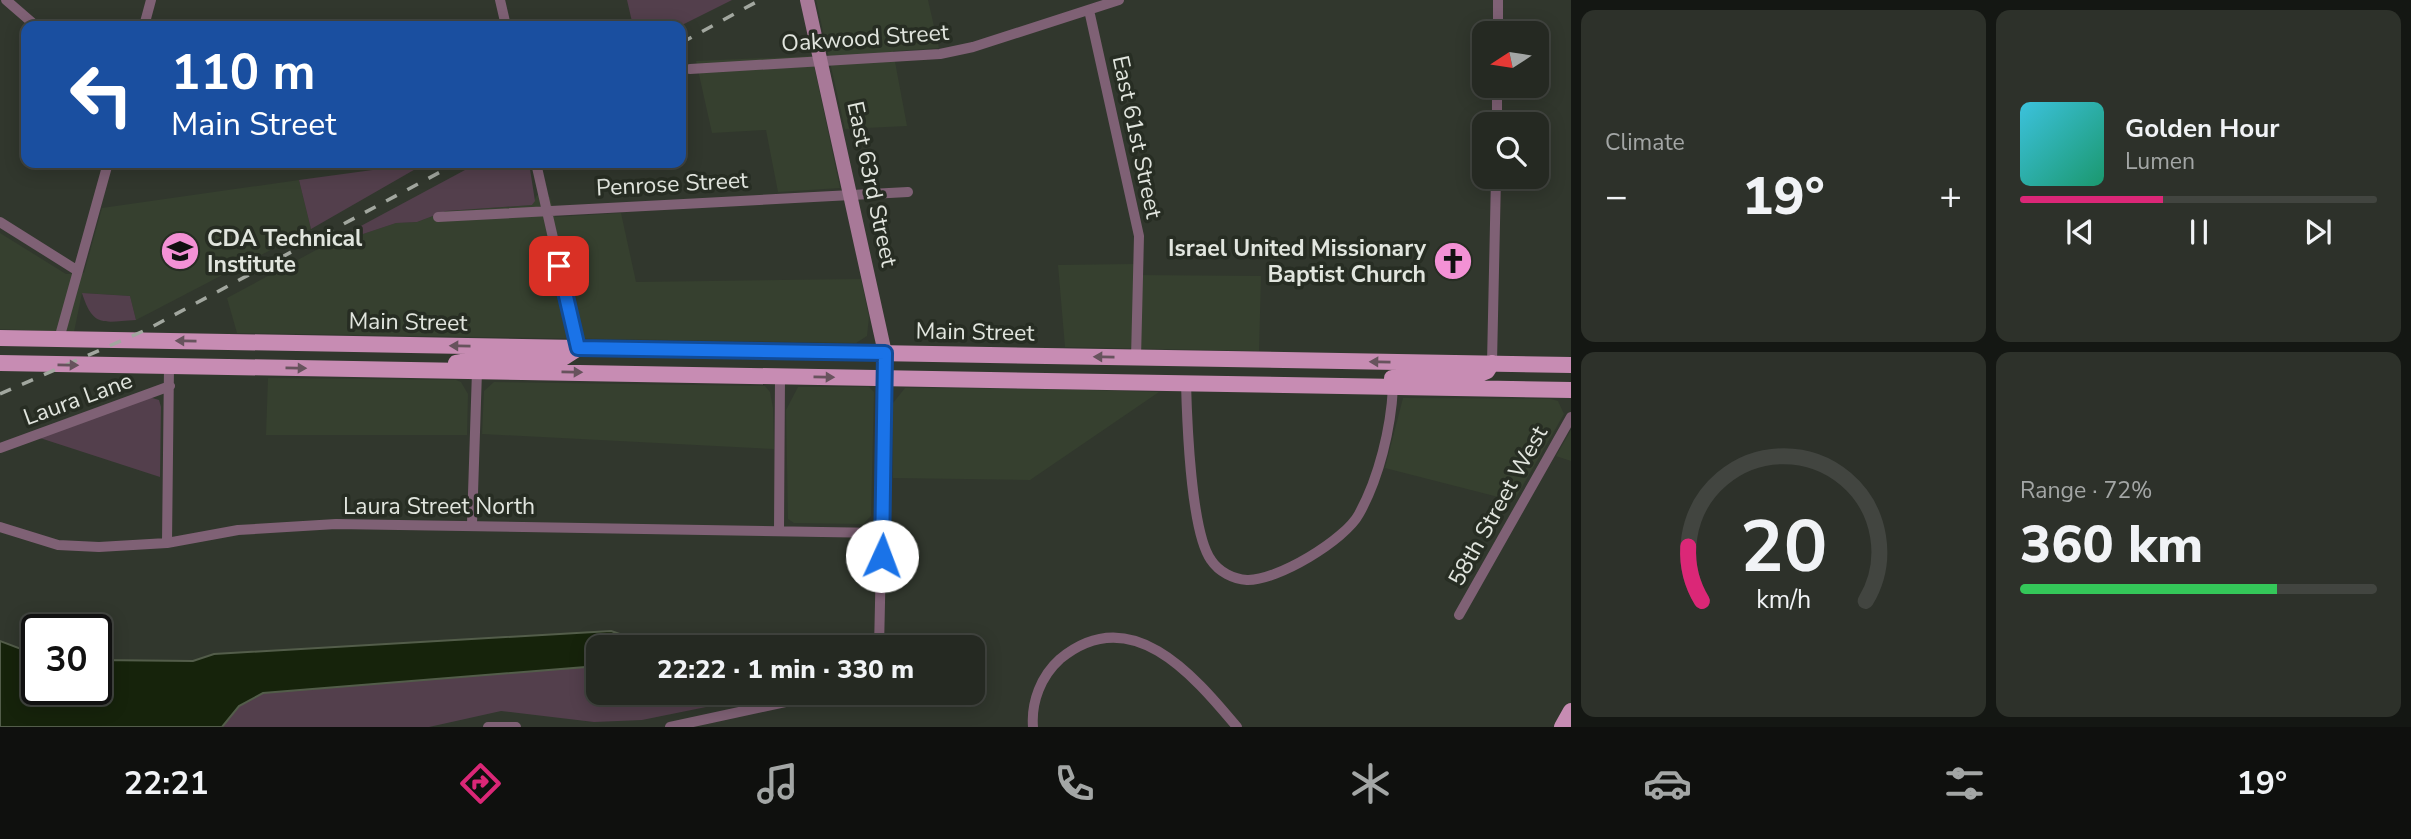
<!DOCTYPE html>
<meta charset="utf-8">
<style>
body{margin:0;font-family:"Nunito Sans",sans-serif;background:#2d312a;color:#f1f3f6;height:100vh;display:flex;flex-direction:column;font-size:26px;white-space:nowrap}
*{box-sizing:border-box;margin:0}
p{font-size:23px;color:#a3a6a5}
.icon{flex:none;width:38px;height:38px;fill:none;stroke:currentColor;stroke-width:2;stroke-linecap:round;stroke-linejoin:round}
.map{position:relative;flex:1;overflow:hidden}
.panel{display:flex;flex-direction:column;gap:10px;padding:10px;background:#141713;width:840px}
.panel>*{flex:none}
.top-card{position:absolute;left:21px;top:21px;width:665px;height:147px;border-radius:14px;box-shadow:0 4px 18px #0003,0 0 0 2px #424540;background:#1a4fa0;color:#fff;overflow:hidden}
.needle{width:46px;rotate:258deg}
.fabs{position:absolute;left:1472px;top:21px;display:grid;gap:14px}
.fabs a{display:grid;place-items:center;width:77px;height:77px;border-radius:14px;background:#252922;box-shadow:0 4px 18px #0003,0 0 0 2px #424540;font-size:35px}
.speed{position:absolute;left:21px;top:614px;display:flex;gap:14px;font-size:35px;font-weight:700;text-align:center}
.speed>*{display:grid;place-content:center;width:91px;height:91px;border-radius:50%;background:#252922;box-shadow:0 4px 18px #0003,0 0 0 2px #424540;line-height:1}
.speed .limit{border:4px solid #111;border-radius:10px;background:#fff;color:#111}
.pin{position:absolute;display:grid;place-items:center;width:60px;height:60px;color:#fff;margin:-30px;border-radius:14px;box-shadow:0 4px 10px #0006}
.me{position:absolute;width:77px;margin:-38px;rotate:2deg;stroke-linejoin:round;filter:drop-shadow(0 0 5px #0008)}
.turn{display:flex;align-items:center;gap:24px;height:147px;padding:0 35px;font-size:32px}
.turn .icon{width:91px;height:91px;stroke-width:2.5}
.turn b{display:block;font-size:49px;line-height:60px}
.big{font-size:52px;font-weight:800;line-height:1.1}
.panel .card{flex:1;display:flex;flex-direction:column;justify-content:center;gap:10px;min-width:0;padding:0 24px;border-radius:14px;background:#2d312a}
.panel .dial{align-items:center;gap:0}
.dial svg{height:182px;overflow:visible;fill:none;stroke:#424540;stroke-width:7;stroke-linecap:round;text-anchor:middle}
.dial text{fill:#f1f3f6;stroke:none}
.song{display:flex;align-items:center;gap:21px}
.cover{width:84px;height:84px;border-radius:10px;background:linear-gradient(135deg,hsl(190 70% 55%),hsl(160 70% 35%))}
.played{height:7px;border-radius:4px;background:linear-gradient(90deg,#db2777 40%,#424540 40%)}
.keys{display:flex;justify-content:space-around;direction:ltr}
.heat{display:flex;justify-content:space-between;align-items:center;font-size:38px;direction:ltr}
.charge{height:10px;border-radius:5px;background:linear-gradient(90deg,#34c759 72%,#424540 0)}
.panel .tiles{flex:1;display:grid;gap:10px;grid-template-columns:repeat(2,1fr)}
.trip{position:absolute;left:586px;top:635px;width:399px;height:70px;border-radius:14px;background:#252922;box-shadow:0 4px 18px #0003,0 0 0 2px #424540;font-weight:800;line-height:70px;text-align:center}
.tab-bar{display:flex;height:112px;justify-content:space-around;align-items:center;background:#0f100e;color:#a3a6a5}
.tab-bar .icon{width:49px;height:49px}
.tab-bar .on{color:#db2777}
.tab-bar b{font-size:32px;color:#f1f3f6}
main{display:flex;flex:1;min-height:0}
.map>svg:first-child{display:block}
</style>
<main>
<div class="map">
<svg width="1571" height="727" viewBox="0 0 1571 727">
<rect width="100%" height="100%" fill="#31372d"/>
<path fill="#36402f" d="M816 0H928L939 48 893 51 907 126 845 129Z
M812 56 840 188 778 192 766 130 712 133 696 61Z
M299 180 311 229 136 320 130 296 82 293 74 332 0 329V233L66 274 84 273 102 208Z
M537 195 550 197 555 217 621 213 636 282 861 279 869 317 867 336 856 343 237 333 227 298 318 249 396 223 417 222 446 211 532 205Z
M1134 264V275L1261 276 1259 351 1065 347 1058 265Z
M268 378 456 380 461 382 468 394 467 435H266Z
M494 382 765 386 770 392 773 408 774 449 482 434 484 391Z
M798 387H869L874 392 871 516 863 524 794 523 788 519 786 410Z
M905 388 1051 389 1159 392 1030 480 893 478V403Z
M1403 398 1551 399 1558 401 1564 414 1514 501 1385 468Z
M1571 430V461L1556 456Z"/>
<path fill="#533f4c" d="M627 0H732L680 26H633Z
M424 163H426L311 229 299 180Z
M478 163H529L535 201 532 205 446 211 417 222 396 223 318 249Z
M82 293 130 296 136 320C103 322 93 328 82 293Z
M149 397 159 400 161 407 160 477 40 438Z
M598 666V693H775L642 720 594 722 501 711 429 727H222L239 706 263 693Z"/>
<path fill="#16230b" stroke="#535d4a" stroke-width="2" d="M611 631 649 644 651 647 598 648V666L263 693 239 706 222 727H0V641L37 655V690H96V660L193 661 214 654Z"/>
<g fill="none" stroke-linecap="round" stroke-linejoin="round">
<path stroke="#7f6175" stroke-width="10" d="M6 0 36 26
M500 0 506 26
M1498 0V33
M1089 10 1139 236 1136 358
M144 26 151 0
M690 69 940 54 973 47 1119 0
M1497 124V86
M536 163 578 348
M438 217 908 192
M0 222 78 271
M59 339 108 163
M1492 363 1496 177
M1186 383C1187 421 1191 532 1211 560 1219 572 1233 579 1247 580 1277 581 1345 540 1359 514 1379 478 1391 428 1393 387
M0 448 170 386
M472 524 477 371
M0 527 58 545 99 547 167 543 238 530 336 524 882 533
M779 531 780 377
M167 543 169 366
M1459 615 1571 417
M879 648 885 378
M488 727H516
M670 727 827 693
M1033 727C1031 702 1041 676 1060 659 1130 601 1192 673 1237 727"/>
<path stroke="#a87998" stroke-width="14" d="M807 0 885 353V378"/>
<path stroke="#c78cb3" stroke-width="16" d="M0 338 1571 365
M0 363 1571 390
M456 363 485 358H563L577 349
M1392 378 1477 375 1487 371 1492 363
M1562 727 1571 711"/>
<path stroke="#a2a79f" stroke-width="3.5" stroke-dasharray="12 12" stroke-linecap="butt" d="M681 43 760 0
M0 394 148 329 457 163"/>
</g>
<defs><path id="oneway-solid" d="M-6-.8H1V-3.2L6.5 0L1 3.2V.8H-6Z" transform="scale(1.75)"/></defs>
<g fill="#67535d">
<use href="#oneway-solid" transform="translate(186 341) rotate(-179)"/>
<use href="#oneway-solid" transform="translate(460 346) rotate(-179)"/>
<use href="#oneway-solid" transform="translate(1104 357) rotate(-179)"/>
<use href="#oneway-solid" transform="translate(1380 362) rotate(-179)"/>
<use href="#oneway-solid" transform="translate(68 365) rotate(1)"/>
<use href="#oneway-solid" transform="translate(296 368) rotate(1)"/>
<use href="#oneway-solid" transform="translate(572 372) rotate(1)"/>
<use href="#oneway-solid" transform="translate(824 377) rotate(1)"/>
</g>
<g fill="none" stroke-linecap="round" stroke-linejoin="round">
<g stroke="#114b97" stroke-width="18">
<path id="route" d="M559 266 578 348 885 353 882 556"/>
</g>
<use href="#route" stroke="#1a73e8" stroke-width="12"/>
</g>
<defs>
<g id="school-disc" transform="scale(2.0125)"><circle r="9.5" fill="#f391d5" stroke="#272d23"/><path d="M0-5L7-2L0 1L-7-2ZM-4 1L0 2.5L4 1V4Q0 6-4 4Z" fill="#111"/></g>
<g id="church-disc" transform="scale(2.0125)"><circle r="9.5" fill="#f391d5" stroke="#272d23"/><path d="M-1.2-6h2.4v3.5h3.3v2.4h-3.3V6h-2.4V-.1h-3.3v-2.4h3.3Z" fill="#111"/></g>
</defs>
<g fill-rule="evenodd">
<use href="#school-disc" x="180" y="251"/>
<use href="#church-disc" x="1453" y="261"/>
</g>
<g text-anchor="middle" dominant-baseline="central" stroke-width="7" stroke-linejoin="round" paint-order="stroke">
<g font-size="23" fill="#e1e5de" stroke="#272d23">
<text transform="translate(865 38) rotate(-4)">Oakwood Street</text>
<text transform="translate(1137 137) rotate(78)">East 61st Street</text>
<text transform="translate(672 184) rotate(-3)">Penrose Street</text>
<text transform="translate(872 184) rotate(78)">East 63rd Street</text>
<text transform="translate(408 322) rotate(1)">Main Street</text>
<text transform="translate(975 332) rotate(1)">Main Street</text>
<text transform="translate(78 399) rotate(-20)">Laura Lane</text>
<text x="439" y="506">Laura Street North</text>
<text transform="translate(1498 506) rotate(-61)">58th Street West</text>
</g>
<g font-size="23" font-weight="bold" fill="#e1e5de" stroke="#272d23" text-anchor="start">
<text x="207" y="238">CDA Technical<tspan x="207" dy="26">Institute</tspan></text>
<text x="1426" y="248" text-anchor="end">Israel United Missionary<tspan x="1426" dy="26">Baptist Church</tspan></text>
</g>
</g>
</svg>
<div class="fabs">
<a><svg class="needle" viewBox="-14 -14 28 28"><path d="M0-13l5 13h-10z" fill="#e53935"/><path d="M0 13l5-13h-10z" fill="#a3a6a5"/></svg></a>
<a><svg class="icon" aria-label="search" viewBox="0 0 24 24"><circle cx="10" cy="10" r="6"/><path d="M15 15l6 6"/></svg></a>
</div>
<div class="speed"><div class="limit">30</div></div>
<div class="pin" style="left:559px;top:266px;background:#d93025"><svg class="icon" aria-label="arrive" viewBox="0 0 24 24"><path d="M6 21V4h12l-3 4 3 4H6"/></svg></div>
<svg class="me" style="left:882px;top:556px" viewBox="-20 -20 40 40"><circle r="19" fill="#fff"/><path d="M0-13L10 11 0 6-10 11z" fill="#1a73e8"/></svg>
<div class="trip">22:22 · 1 min · 330 m</div>
<div class="top-card">
<div class="turn"><svg class="icon" aria-label="left" viewBox="0 0 24 24"><path d="M17 20v-9H6M10 6l-5 5 5 5"/></svg><div><b>110 m</b>Main Street</div></div>
</div>
</div>
<section class="panel">
<div class="tiles">
<div class="card"><p>Climate</p>
<div class="heat"><a>−</a><b class="big">19°</b><a>+</a></div>
</div>
<div class="card">
<div class="song"><i class="cover"></i><div><b>Golden Hour</b><p>Lumen</p></div></div>
<div class="played"></div>
<div class="keys"><svg class="icon" aria-label="previous" viewBox="0 0 24 24"><path d="M18 5L8 12l10 7zM5 5v14"/></svg><svg class="icon" aria-label="pause" viewBox="0 0 24 24"><path d="M8 5v14M16 5v14"/></svg><svg class="icon" aria-label="next" viewBox="0 0 24 24"><path d="M6 5l10 7-10 7zM19 5v14"/></svg></div>
</div>
<div class="card dial"><svg viewBox="0 0 100 80">
<path d="M14 69A42 42 0 1 1 86 69"/>
<path d="M14 69A42 42 0 0 1 8 45" stroke="#db2777"/>
<text x="50" y="56" font-size="32" font-weight="700">20</text>
<text x="50" y="72" font-size="11">km/h</text>
</svg></div>
<div class="card"><p>Range · 72%</p><b class="big">360 km</b><div class="charge"></div></div>
</div>
</section>
</main>
<nav class="tab-bar">
<b>22:21</b>
<svg class="icon on" aria-label="directions" viewBox="0 0 24 24"><path d="M12 3l9 9-9 9-9-9zM9 14v-3h6M13 9l2 2-2 2"/></svg>
<svg class="icon" aria-label="music" viewBox="0 0 24 24"><path d="M9 18V5l10-2v13"/><circle cx="6" cy="18" r="3"/><circle cx="16" cy="16" r="3"/></svg>
<svg class="icon" aria-label="phone" viewBox="0 0 24 24"><path d="M5 4h4l2 5-3 2q2 4 5 5l2-3 5 2v4C11 20 4 13 5 4z"/></svg>
<svg class="icon" aria-label="climate" viewBox="0 0 24 24"><path d="M12 3v18M4 7l16 10M4 17L20 7"/></svg>
<svg class="icon" aria-label="car" viewBox="0 0 24 24"><path d="M5 17H2v-5l4-1 3-4h7l3 4 3 1v5h-3M9 17h6M6 11h13"/><circle cx="7" cy="17" r="2"/><circle cx="17" cy="17" r="2"/></svg>
<svg class="icon" aria-label="filters" viewBox="0 0 24 24"><path d="M4 7h16M4 17h16"/><circle cx="9" cy="7" r="2"/><circle cx="15" cy="17" r="2"/></svg>
<b>19°</b>
</nav>
